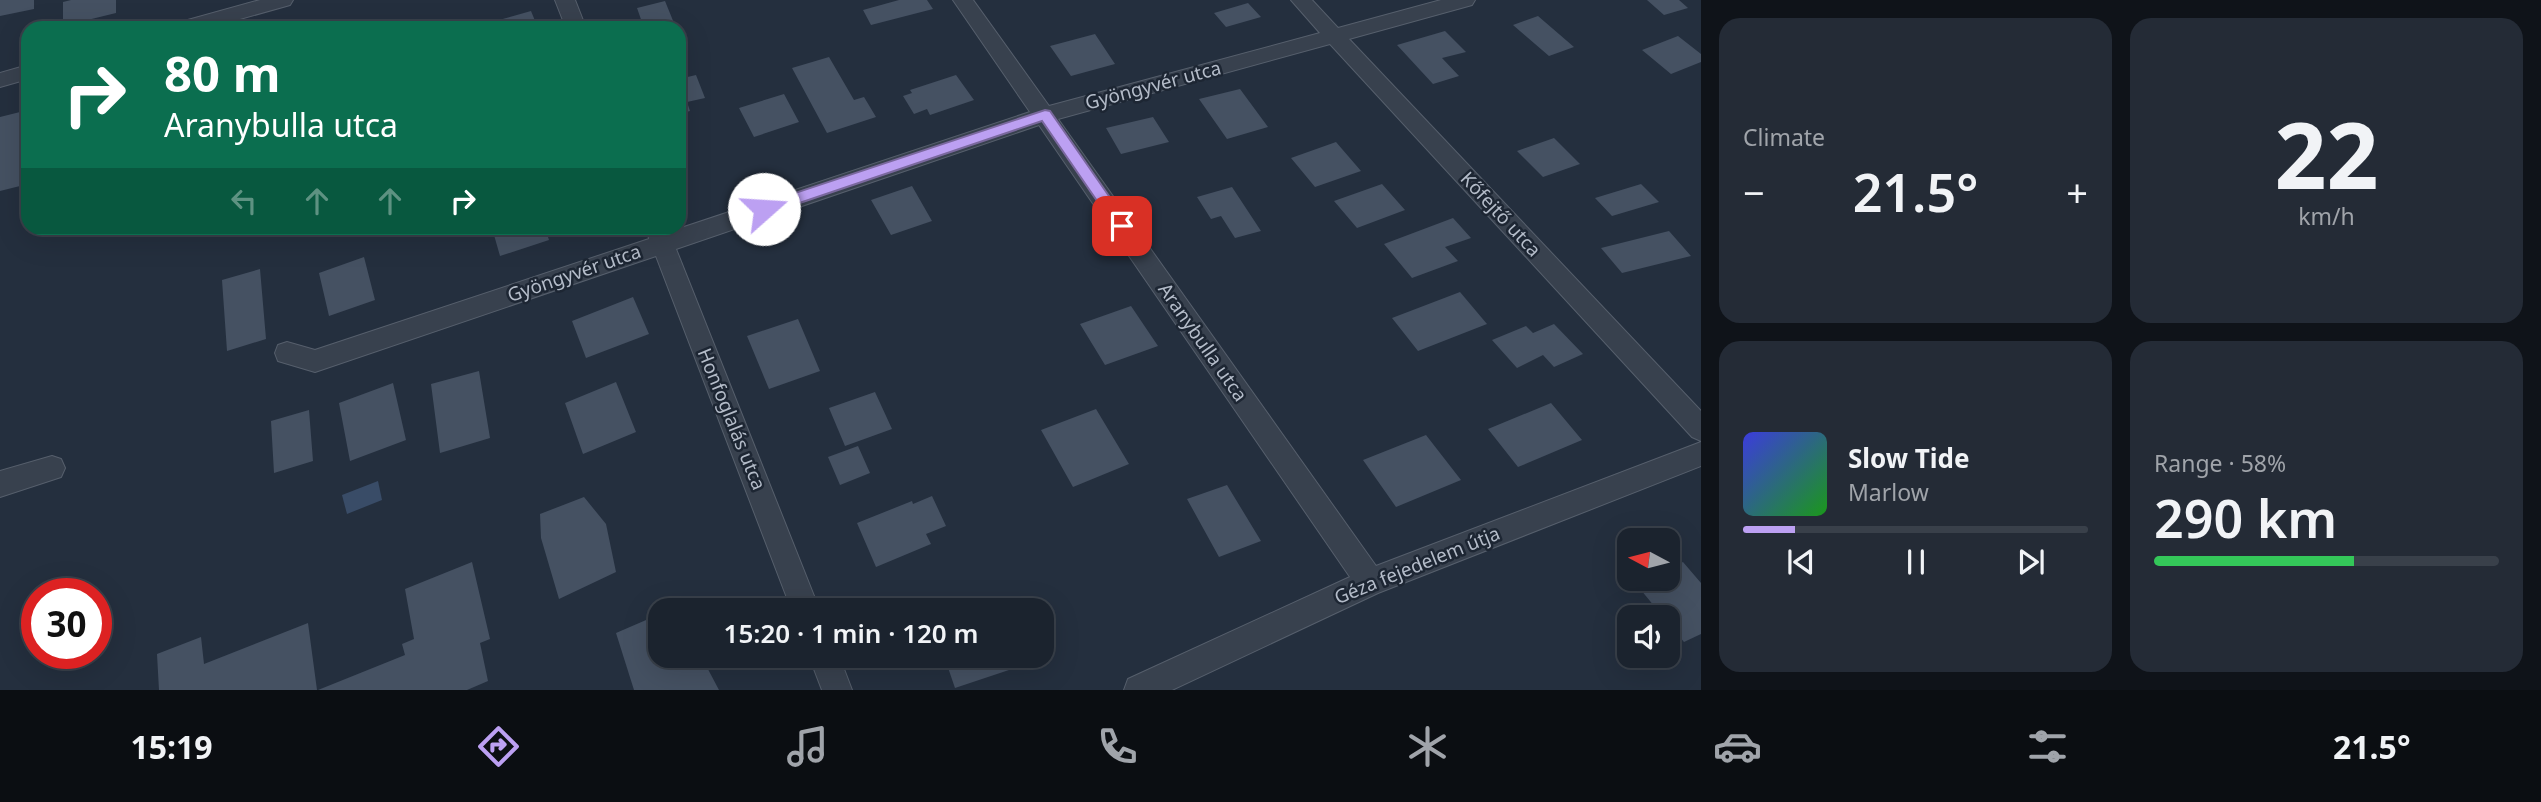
<!DOCTYPE html>
<meta charset="utf-8">
<style>
body{margin:0;font-family:"Noto Sans",sans-serif;background:#242b36;color:#f1f3f6;height:100vh;display:flex;flex-direction:column;font-size:26px;white-space:nowrap}
*{box-sizing:border-box;margin:0}
p{font-size:23px;color:#a0a4aa}
.icon{flex:none;width:38px;height:38px;fill:none;stroke:currentColor;stroke-width:2;stroke-linecap:round;stroke-linejoin:round}
.map{position:relative;flex:1;overflow:hidden}
.details{display:flex;flex-direction:column;gap:18px;padding:18px;background:#0f1319;width:840px}
.details>*{flex:none}
.banner{position:absolute;left:21px;top:21px;width:665px;height:214px;border-radius:21px;box-shadow:0 7px 28px #0002,0 0 0 2px #39404a;background:#0b6e4f;color:#fff;overflow:hidden}
.needle{width:46px;rotate:277deg}
.buttons{position:absolute;left:1617px;top:528px;display:grid;gap:14px}
.buttons a{display:grid;place-items:center;width:63px;height:63px;border-radius:14px;background:#1b232e;box-shadow:0 7px 28px #0002,0 0 0 2px #39404a;font-size:35px}
.speed{position:absolute;left:21px;top:578px;display:flex;gap:14px;font-size:35px;font-weight:700;text-align:center}
.speed>*{display:grid;place-content:center;width:91px;height:91px;border-radius:50%;background:#1b232e;box-shadow:0 7px 28px #0002,0 0 0 2px #39404a;line-height:1}
.speed .limit{border:10px solid #d22;background:#fff;color:#111}
.pin{position:absolute;display:grid;place-items:center;width:60px;height:60px;color:#fff;margin:-30px;border-radius:14px;box-shadow:0 4px 10px #0006}
.me{position:absolute;width:77px;margin:-38px;rotate:71deg;stroke-linejoin:round;filter:drop-shadow(0 0 5px #0008)}
.turn{display:flex;align-items:center;gap:24px;height:147px;padding:0 28px;font-size:32px}
.turn .icon{width:91px;height:91px;stroke-width:2.5}
.turn b{display:block;font-size:49px;line-height:60px}
.lanes{display:flex;align-items:center;height:66px;padding:0 28px;background:#0003;justify-content:center;gap:35px;direction:ltr}
.lanes .off{opacity:.35}
.big{font-size:52px;font-weight:600;line-height:1.1}
.details .tile{flex:1;display:flex;flex-direction:column;justify-content:center;gap:10px;min-width:0;padding:0 24px;border-radius:21px;background:#242b36}
.details .dial{align-items:center;gap:0}
.dial b{font-size:91px;line-height:1}
.song{display:flex;align-items:center;gap:21px}
.cover{width:84px;height:84px;border-radius:10px;background:linear-gradient(135deg,hsl(240 70% 55%),hsl(120 70% 35%))}
.played{height:7px;border-radius:4px;background:linear-gradient(90deg,#bca0f2 15%,#39404a 15%)}
.keys{display:flex;justify-content:space-around;direction:ltr}
.heat{display:flex;justify-content:space-between;align-items:center;font-size:38px;direction:ltr}
.charge{height:10px;border-radius:5px;background:linear-gradient(90deg,#34c759 58%,#39404a 0)}
.details .tiles{flex:1;display:grid;gap:18px;grid-template-columns:repeat(2,1fr)}
.trip{position:absolute;left:648px;top:598px;width:406px;height:70px;border-radius:21px;background:#1b232e;box-shadow:0 7px 28px #0002,0 0 0 2px #39404a;font-weight:600;line-height:70px;text-align:center}
.tabs{display:flex;height:112px;justify-content:space-around;align-items:center;background:#0b0e12;color:#a0a4aa}
.tabs .icon{width:49px;height:49px}
.tabs .on{color:#bca0f2}
.tabs b{font-size:32px;color:#f1f3f6}
main{display:flex;flex:1;min-height:0}
.map>svg:first-child{display:block}
</style>
<main>
<div class="map">
<svg width="1701" height="690" viewBox="0 0 1701 690">
<rect width="100%" height="100%" fill="#242f3e"/>
<path fill="#394c67" d="M378 481 382 500 347 514 342 495Z"/>
<path fill="#455162" d="M0 0H34V9L0 16Z
M71 0H116V13L63 26V2Z
M899 0H927L933 9 871 25 863 10Z
M1647 0H1679L1688 8 1664 15Z
M665 1 676 28H644L637 8Z
M1248 3 1261 17 1226 27 1214 13Z
M531 11 538 28H501L499 20Z
M1538 16 1574 47 1549 56 1513 25Z
M1445 31 1466 52 1442 58 1459 76 1433 84 1397 45Z
M1095 34 1115 64 1071 76 1050 46Z
M1678 36 1701 54V62L1671 74 1642 50Z
M829 57 854 100 864 97 876 117 827 133 792 68Z
M696 75 705 98 687 102 690 111 679 114V79Z
M956 75 974 100 930 115 927 109 914 114 903 96 912 93 910 90Z
M1240 89 1268 127 1227 139 1199 99Z
M784 94 799 122 754 137 739 108Z
M28 110V152L24 185 0 191V117Z
M1153 117 1169 142 1121 154 1106 128Z
M1554 138 1580 164 1543 177 1517 151Z
M1336 142 1361 171 1315 187 1291 158Z
M1382 184 1405 210 1357 228 1334 201Z
M1641 184 1659 202 1612 216 1595 198Z
M912 186 932 221 891 235 871 200Z
M1232 187 1261 231 1235 238 1221 216 1211 219 1197 197Z
M1453 218 1471 238 1445 247 1458 261 1412 278 1384 244Z
M492 228H545L549 240 500 256Z
M1669 231 1691 256 1622 273 1601 248Z
M364 257 375 300 329 316 319 273Z
M260 269 266 339 227 351 222 280Z
M1460 292 1487 324 1418 351 1392 318Z
M633 297 649 334 586 358 572 321Z
M1131 306 1158 346 1105 365 1080 324Z
M798 319 820 371 769 389 747 336Z
M1554 324 1583 354 1554 367 1543 355 1517 368 1492 340 1526 326 1533 333Z
M479 371 490 438 440 453 431 384Z
M616 382 636 432 583 454 565 403Z
M393 383 406 440 350 461 339 403Z
M875 392 892 429 845 446 829 408Z
M1551 403 1582 440 1518 467 1488 429Z
M1096 409 1129 464 1073 487 1041 430Z
M309 410 313 461 274 473 271 421Z
M1426 435 1461 480 1396 507 1363 460Z
M858 446 870 473 840 485 828 457Z
M1227 485 1261 541 1219 557 1187 499Z
M932 496 946 526 926 534 931 544 876 567 857 523 912 501 913 504Z
M584 497 606 524 616 572 559 599 541 538 540 514Z
M472 562 490 639 480 643 488 681 467 690H318L405 655 402 644 414 639 405 589Z
M1683 562 1701 583V634L1684 642 1668 623V618H1664L1636 584 1646 579H1668V569Z
M1003 603 1006 611H979V610Z
M660 614V656H701L719 690H634L616 633Z
M308 623 317 690H159L157 654 201 637 204 664Z
M944 656H1024L1027 664 955 688Z"/>
<g fill="none" stroke-linecap="round" stroke-linejoin="round">
<g stroke="#565f6c" stroke-width="2">
<path id="street" d="M260 0H293L290 5 208 28H174L177 23Z
M555 0H575L586 28H566Z
M953 0H973L1049 106 1320 33 1291 0H1312L1338 28 1441 0H1475L1472 5 1349 39 1701 411V441L1692 437 1330 44 1058 119 1376 566 1701 442V466L1378 593 1172 690H1124L1128 679 1350 577 1039 125 676 249 820 611H792L656 256 315 372 278 361 275 353 278 345 287 342 315 350 649 239 647 228H667L669 232 1030 112Z
M28 65V79L0 87V73Z
M52 456 61 459 65 468 61 477 0 497V471Z
M809 656H839L852 690H822Z"/>
</g>
<use href="#street" fill="#38414e" fill-rule="evenodd"/>
</g>
<path fill="#bca0f2" stroke="#7a689d" stroke-width="2" d="M1045 110 1050 111 1127 222 1130 226 1127 230H1117L1042 121 764 215 757 209 759 205Z"/>
<g text-anchor="middle" dominant-baseline="central" stroke-width="5" stroke-linejoin="round" paint-order="stroke">
<g font-size="19" fill="#b4bcc9" stroke="#1d2633">
<text transform="translate(1153 85) rotate(-15)">Gyöngyvér utca</text>
<text transform="translate(1501 214) rotate(47)">Kőfejtő utca</text>
<text transform="translate(574 273) rotate(-19)">Gyöngyvér utca</text>
<text transform="translate(1203 342) rotate(55)">Aranybulla utca</text>
<text transform="translate(732 419) rotate(68)">Honfoglalás utca</text>
<text transform="translate(1417 565) rotate(-22)">Géza fejedelem útja</text>
</g>
</g>
</svg>
<div class="buttons">
<a><svg class="needle" viewBox="-14 -14 28 28"><path d="M0-13l5 13h-10z" fill="#e53935"/><path d="M0 13l5-13h-10z" fill="#a0a4aa"/></svg></a>
<a><svg class="icon" aria-label="sound" viewBox="0 0 24 24"><path d="M4 9h4l5-4v14l-5-4H4zM17 9q2 3 0 6"/></svg></a>
</div>
<div class="speed"><div class="limit">30</div></div>
<div class="pin" style="left:1122px;top:226px;background:#d93025"><svg class="icon" aria-label="arrive" viewBox="0 0 24 24"><path d="M6 21V4h12l-3 4 3 4H6"/></svg></div>
<svg class="me" style="left:764px;top:209px" viewBox="-20 -20 40 40"><circle r="19" fill="#fff"/><path d="M0-13L10 11 0 6-10 11z" fill="#bca0f2"/></svg>
<div class="trip">15:20 · 1 min · 120 m</div>
<div class="banner">
<div class="turn"><svg class="icon" aria-label="right" viewBox="0 0 24 24"><path d="M7 20v-9h11M14 6l5 5-5 5"/></svg><div><b>80 m</b>Aranybulla utca</div></div>
<div class="lanes"><svg class="icon off" aria-label="left" viewBox="0 0 24 24"><path d="M17 20v-9H6M10 6l-5 5 5 5"/></svg><svg class="icon off" aria-label="ahead" viewBox="0 0 24 24"><path d="M12 20V5M6 11l6-6 6 6"/></svg><svg class="icon off" aria-label="ahead" viewBox="0 0 24 24"><path d="M12 20V5M6 11l6-6 6 6"/></svg><svg class="icon" aria-label="right" viewBox="0 0 24 24"><path d="M7 20v-9h11M14 6l5 5-5 5"/></svg></div>
</div>
</div>
<section class="details">
<div class="tiles">
<div class="tile"><p>Climate</p>
<div class="heat"><a>−</a><b class="big">21.5°</b><a>+</a></div>
</div>
<div class="tile dial"><b>22</b><p>km/h</p></div>
<div class="tile">
<div class="song"><i class="cover"></i><div><b>Slow Tide</b><p>Marlow</p></div></div>
<div class="played"></div>
<div class="keys"><svg class="icon" aria-label="previous" viewBox="0 0 24 24"><path d="M18 5L8 12l10 7zM5 5v14"/></svg><svg class="icon" aria-label="pause" viewBox="0 0 24 24"><path d="M8 5v14M16 5v14"/></svg><svg class="icon" aria-label="next" viewBox="0 0 24 24"><path d="M6 5l10 7-10 7zM19 5v14"/></svg></div>
</div>
<div class="tile"><p>Range · 58%</p><b class="big">290 km</b><div class="charge"></div></div>
</div>
</section>
</main>
<nav class="tabs">
<b>15:19</b>
<svg class="icon on" aria-label="directions" viewBox="0 0 24 24"><path d="M12 3l9 9-9 9-9-9zM9 14v-3h6M13 9l2 2-2 2"/></svg>
<svg class="icon" aria-label="music" viewBox="0 0 24 24"><path d="M9 18V5l10-2v13"/><circle cx="6" cy="18" r="3"/><circle cx="16" cy="16" r="3"/></svg>
<svg class="icon" aria-label="phone" viewBox="0 0 24 24"><path d="M5 4h4l2 5-3 2q2 4 5 5l2-3 5 2v4C11 20 4 13 5 4z"/></svg>
<svg class="icon" aria-label="climate" viewBox="0 0 24 24"><path d="M12 3v18M4 7l16 10M4 17L20 7"/></svg>
<svg class="icon" aria-label="car" viewBox="0 0 24 24"><path d="M5 17H2v-5l4-1 3-4h7l3 4 3 1v5h-3M9 17h6M6 11h13"/><circle cx="7" cy="17" r="2"/><circle cx="17" cy="17" r="2"/></svg>
<svg class="icon" aria-label="filters" viewBox="0 0 24 24"><path d="M4 7h16M4 17h16"/><circle cx="9" cy="7" r="2"/><circle cx="15" cy="17" r="2"/></svg>
<b>21.5°</b>
</nav>
